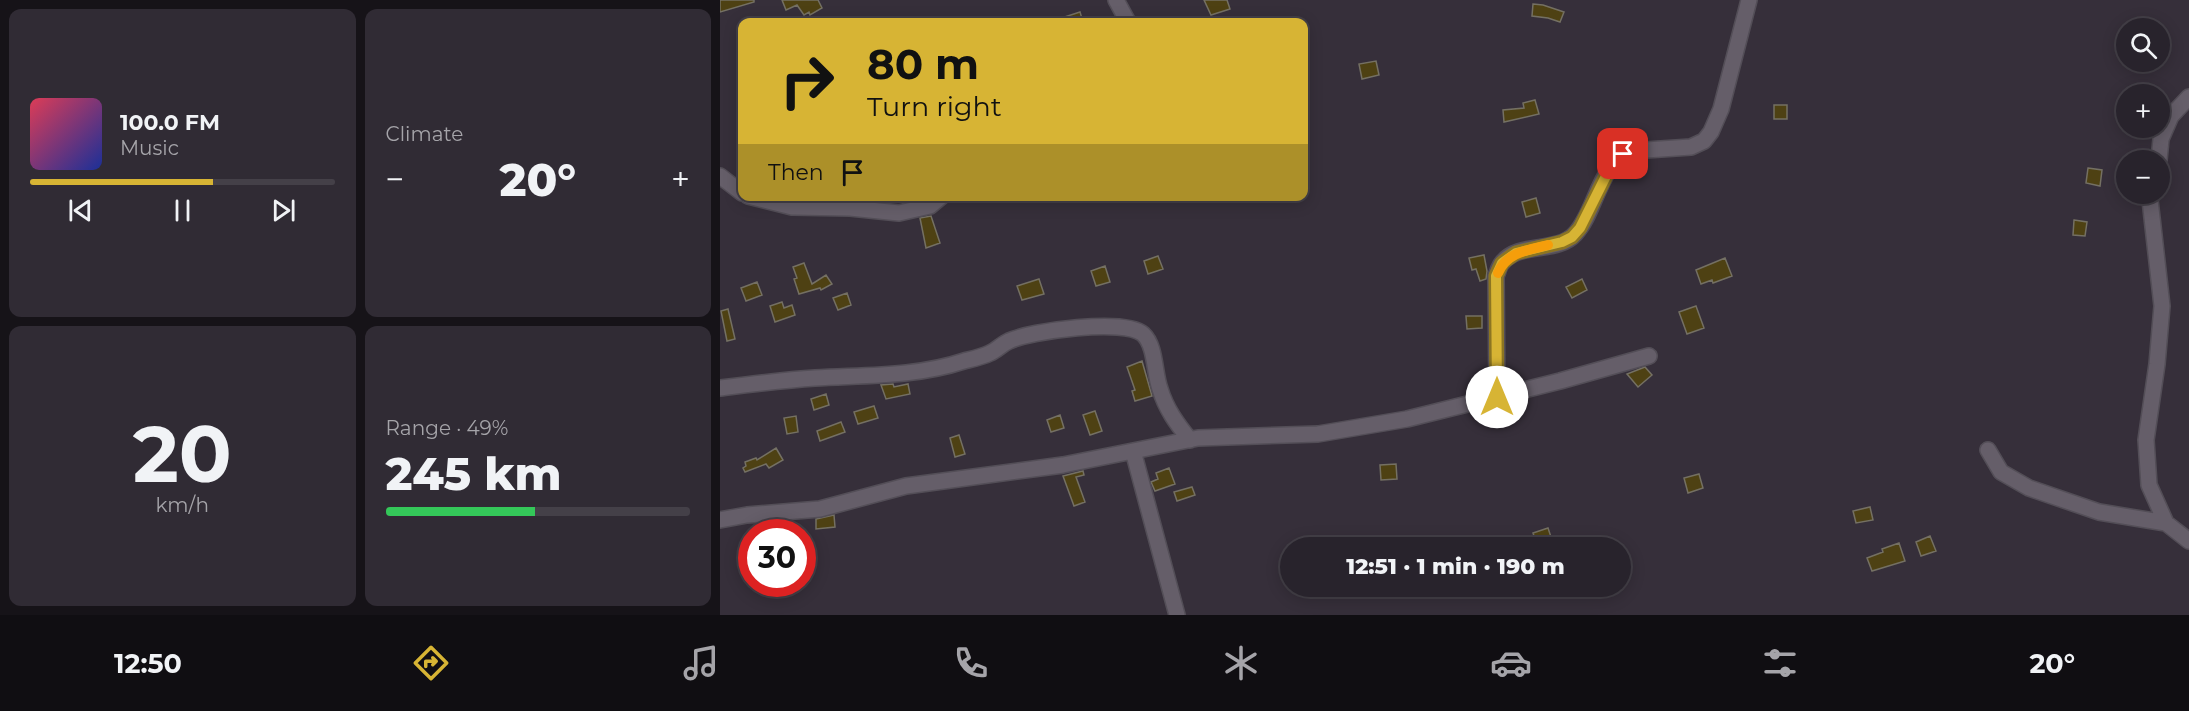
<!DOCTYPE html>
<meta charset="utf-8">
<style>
body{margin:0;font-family:Montserrat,sans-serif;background:#302b34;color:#f1f3f6;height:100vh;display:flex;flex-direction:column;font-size:22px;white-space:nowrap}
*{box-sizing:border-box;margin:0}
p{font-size:20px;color:#a5a4a9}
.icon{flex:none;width:33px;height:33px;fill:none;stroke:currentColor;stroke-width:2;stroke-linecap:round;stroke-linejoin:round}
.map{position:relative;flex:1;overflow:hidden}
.side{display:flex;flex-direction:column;gap:9px;padding:9px;background:#161318;width:720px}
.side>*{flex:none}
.guide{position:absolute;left:18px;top:18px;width:570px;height:183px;border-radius:12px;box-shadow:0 3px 15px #0003,0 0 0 2px #444048;background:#d7b434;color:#111;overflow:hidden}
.controls{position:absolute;left:1396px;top:18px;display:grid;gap:12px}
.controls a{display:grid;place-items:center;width:54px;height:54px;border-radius:50%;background:#28232c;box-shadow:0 3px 15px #0003,0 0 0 2px #444048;font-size:30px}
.speed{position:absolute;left:18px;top:519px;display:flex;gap:12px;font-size:30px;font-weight:700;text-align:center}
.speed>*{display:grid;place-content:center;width:78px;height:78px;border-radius:50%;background:#28232c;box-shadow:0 3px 15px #0003,0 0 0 2px #444048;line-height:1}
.speed .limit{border:9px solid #d22;background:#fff;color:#111}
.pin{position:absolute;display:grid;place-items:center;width:51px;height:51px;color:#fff;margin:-26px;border-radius:12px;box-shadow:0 3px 9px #0006}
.me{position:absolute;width:66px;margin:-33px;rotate:0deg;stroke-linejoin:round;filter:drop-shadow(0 0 4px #0008)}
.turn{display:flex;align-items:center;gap:21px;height:126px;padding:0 30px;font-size:27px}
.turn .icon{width:78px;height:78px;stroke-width:2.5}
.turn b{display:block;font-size:42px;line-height:51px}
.then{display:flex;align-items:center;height:57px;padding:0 30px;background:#0003;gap:12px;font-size:22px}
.big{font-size:45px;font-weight:800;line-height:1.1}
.side .card{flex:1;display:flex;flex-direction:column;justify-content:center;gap:9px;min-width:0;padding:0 21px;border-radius:12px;background:#302b34}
.side .dial{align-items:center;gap:0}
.dial b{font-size:78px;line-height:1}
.song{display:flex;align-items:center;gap:18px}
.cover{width:72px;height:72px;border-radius:9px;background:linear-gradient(135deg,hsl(350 70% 55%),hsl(230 70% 35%))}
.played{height:6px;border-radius:3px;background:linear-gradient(90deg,#d7b434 60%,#444048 60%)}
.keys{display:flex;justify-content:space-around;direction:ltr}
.heat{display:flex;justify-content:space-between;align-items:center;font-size:33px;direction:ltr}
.charge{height:9px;border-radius:4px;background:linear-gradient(90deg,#34c759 49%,#444048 0)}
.side .tiles{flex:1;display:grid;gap:9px;grid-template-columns:repeat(2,1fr)}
.trip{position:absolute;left:560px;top:537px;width:351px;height:60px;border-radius:30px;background:#28232c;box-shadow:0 3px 15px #0003,0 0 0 2px #444048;font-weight:800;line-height:60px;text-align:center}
.tabs{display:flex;height:96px;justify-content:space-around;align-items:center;background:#100e12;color:#a5a4a9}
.tabs .icon{width:42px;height:42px}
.tabs .selected{color:#d7b434}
.tabs b{font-size:27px;color:#f1f3f6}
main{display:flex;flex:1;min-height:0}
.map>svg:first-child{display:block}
</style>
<main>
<section class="side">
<div class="tiles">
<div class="card">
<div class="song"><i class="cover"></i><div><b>100.0 FM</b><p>Music</p></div></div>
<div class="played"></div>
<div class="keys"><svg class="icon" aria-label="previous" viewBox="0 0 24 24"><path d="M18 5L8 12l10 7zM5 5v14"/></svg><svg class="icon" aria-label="pause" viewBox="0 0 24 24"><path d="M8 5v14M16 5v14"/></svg><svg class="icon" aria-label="next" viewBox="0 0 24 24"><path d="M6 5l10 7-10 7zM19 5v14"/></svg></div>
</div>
<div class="card"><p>Climate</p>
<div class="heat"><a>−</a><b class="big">20°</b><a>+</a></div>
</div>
<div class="card dial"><b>20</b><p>km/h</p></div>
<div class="card"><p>Range · 49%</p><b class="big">245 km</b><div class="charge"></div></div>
</div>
</section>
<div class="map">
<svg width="1469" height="615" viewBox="0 0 1469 615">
<rect width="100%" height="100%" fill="#362f3a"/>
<path fill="#4e4113" stroke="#747063" stroke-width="1.5" d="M0 0H34V2L0 12Z
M62 0H98L102 8 90 15 89 12 84 15 77 5 66 10Z
M484 0H507L510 9 491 15Z
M813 4 823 5 844 12 840 22 828 18 812 16Z
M360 12 363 22H332V21Z
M656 61 659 75 642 79 639 64Z
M815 100 819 114 784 122 783 110 804 108 803 103Z
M1054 105H1067V119H1054Z
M1368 168 1382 170 1380 186 1366 183Z
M816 198 820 213 806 217 802 202Z
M211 216 220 243 206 248 200 218Z
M1354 220 1367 222 1365 236 1353 235Z
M764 255 767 271 766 279 760 281 756 269 752 270 749 258Z
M438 256 443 269 428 274 424 261Z
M1005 258 1012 276 993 283 992 280 981 284 976 270Z
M84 263 92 284 106 275 112 284 101 290 100 288 79 294 74 279 77 278 73 267Z
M385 266 390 282 376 286 371 271Z
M319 279 324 294 302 300 297 286Z
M862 279 867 290 852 298 846 287Z
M37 282 42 295 26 301 21 288Z
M127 293 131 305 118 310 113 298Z
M62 302 64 308 72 305 75 315 55 322 50 306Z
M976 306 984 328 967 334 959 312Z
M8 309 15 339 7 341 1 311Z
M746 316H762V328L747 329Z
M422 361 432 396 415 401 412 391 415 390 407 367Z
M925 367 932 375 918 387 907 374Z
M173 384 174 387 188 384 190 394 166 399 161 385Z
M106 394 109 405 94 410 91 399Z
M154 406 158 418 138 424 134 412Z
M375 411 382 431 370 435 363 415Z
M340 415 344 428 331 432 327 420Z
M76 416 78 432 67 434 64 418Z
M121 422 125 432 100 441 97 431Z
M239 435 245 454 235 457 230 438Z
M56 448 63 460 49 468 46 464 25 472 23 468 26 466 25 462 36 458 37 460Z
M676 464 677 479 661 480 660 465Z
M449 468 455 484 435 491 431 482 438 479 436 473Z
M363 471 364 475 356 477 365 502 354 506 343 476Z
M979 474 983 488 968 493 964 478Z
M472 487 475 495 457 501 454 492Z
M1150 507 1153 520 1136 523 1133 511Z
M114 515 115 527 96 529V519Z
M828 528 833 543 818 548 813 533Z
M1210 536 1216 551 1201 556 1196 542Z
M1179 543 1185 561 1152 571 1147 558 1163 552 1162 549Z"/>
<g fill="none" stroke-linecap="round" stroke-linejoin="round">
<g stroke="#534e57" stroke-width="18">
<path id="minor" d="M396 0 408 22
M1439 160 1441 139 1451 116 1469 97
M0 176 22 193
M1432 194 1430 200 1442 306 1437 364 1426 440 1429 485 1446 523
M28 196 72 207 130 208 179 213 210 206 222 196
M0 388C32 384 63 380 95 378 144 375 196 377 244 361 252 359 262 357 270 353 277 350 282 344 289 341 310 331 405 318 423 334 436 346 434 373 440 389 446 409 457 424 470 440
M777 397 776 276C778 272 779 266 782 263 799 241 837 254 855 234 876 212 879 163 911 151L971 147 984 141 991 132 1001 109 1029 0
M1268 450 1281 472 1309 488 1379 512 1446 523 1469 541
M413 451 457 615
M0 520 27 515 100 509 186 486 343 465 478 438 598 434 687 419 840 381 929 356"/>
</g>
<use href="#minor" stroke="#655e69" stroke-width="15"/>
</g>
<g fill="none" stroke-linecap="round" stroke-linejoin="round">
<g stroke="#8c7522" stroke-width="15">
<path id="route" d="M777 397 776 276 782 263 796 253 842 242 852 237 860 228 889 170 903 154"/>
</g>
<use href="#route" stroke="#d7b434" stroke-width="10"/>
<path stroke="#f59e0b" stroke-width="10" d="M778 273C787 252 808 250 828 245"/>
</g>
</svg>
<div class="controls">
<a><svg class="icon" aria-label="search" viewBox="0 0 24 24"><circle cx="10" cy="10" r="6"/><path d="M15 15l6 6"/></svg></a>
<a>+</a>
<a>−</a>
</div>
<div class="speed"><div class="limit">30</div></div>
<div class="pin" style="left:903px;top:154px;background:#d93025"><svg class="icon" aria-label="arrive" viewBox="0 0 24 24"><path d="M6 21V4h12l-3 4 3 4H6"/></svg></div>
<svg class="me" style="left:777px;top:397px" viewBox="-20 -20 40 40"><circle r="19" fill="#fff"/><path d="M0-13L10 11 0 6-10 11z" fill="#d7b434"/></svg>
<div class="trip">12:51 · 1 min · 190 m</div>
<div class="guide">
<div class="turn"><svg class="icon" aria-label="right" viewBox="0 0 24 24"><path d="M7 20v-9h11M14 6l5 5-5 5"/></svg><div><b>80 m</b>Turn right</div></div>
<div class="then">Then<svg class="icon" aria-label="arrive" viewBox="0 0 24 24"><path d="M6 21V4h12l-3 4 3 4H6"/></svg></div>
</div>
</div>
</main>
<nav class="tabs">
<b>12:50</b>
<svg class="icon selected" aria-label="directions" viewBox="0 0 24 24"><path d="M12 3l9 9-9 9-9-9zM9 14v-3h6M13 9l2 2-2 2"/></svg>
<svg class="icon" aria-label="music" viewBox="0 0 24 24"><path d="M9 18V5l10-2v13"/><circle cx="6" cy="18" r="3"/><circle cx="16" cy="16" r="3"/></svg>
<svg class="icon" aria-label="phone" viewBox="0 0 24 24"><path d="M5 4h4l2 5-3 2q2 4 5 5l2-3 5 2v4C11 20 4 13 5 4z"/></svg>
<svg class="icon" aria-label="climate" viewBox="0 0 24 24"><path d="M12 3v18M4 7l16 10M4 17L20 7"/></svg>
<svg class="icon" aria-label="car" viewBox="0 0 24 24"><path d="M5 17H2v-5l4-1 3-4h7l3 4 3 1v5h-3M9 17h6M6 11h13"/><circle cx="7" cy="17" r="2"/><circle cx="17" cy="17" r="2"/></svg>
<svg class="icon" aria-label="filters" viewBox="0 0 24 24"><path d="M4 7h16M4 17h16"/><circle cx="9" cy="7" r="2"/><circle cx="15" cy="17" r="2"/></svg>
<b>20°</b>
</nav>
